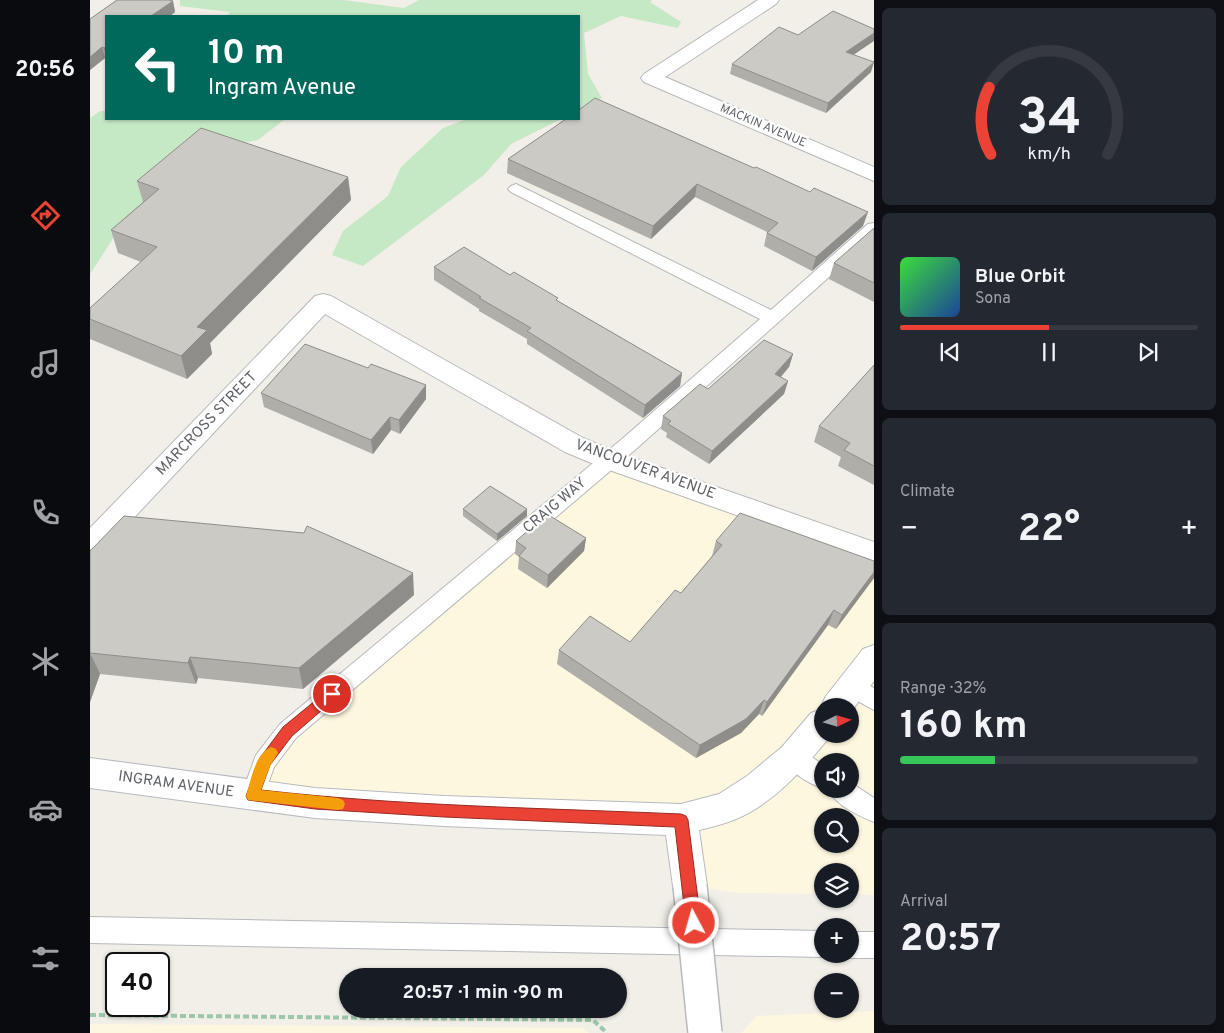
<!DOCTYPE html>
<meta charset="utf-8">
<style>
body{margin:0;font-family:Overpass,sans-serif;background:#242831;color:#f1f3f6;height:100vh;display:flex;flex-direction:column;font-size:19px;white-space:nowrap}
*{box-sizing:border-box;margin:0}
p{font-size:16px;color:#9ea1a6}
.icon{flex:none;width:28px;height:28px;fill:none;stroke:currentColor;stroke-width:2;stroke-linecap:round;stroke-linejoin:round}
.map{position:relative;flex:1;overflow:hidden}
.side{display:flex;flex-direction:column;gap:8px;padding:8px;background:#0d0f14;width:350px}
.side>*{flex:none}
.guide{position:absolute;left:15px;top:15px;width:475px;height:105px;border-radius:0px;box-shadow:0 1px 4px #0004;background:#00695c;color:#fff;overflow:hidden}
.needle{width:32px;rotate:85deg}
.controls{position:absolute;left:724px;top:698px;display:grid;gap:10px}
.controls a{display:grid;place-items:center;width:45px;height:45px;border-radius:50%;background:#171b24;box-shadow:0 1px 4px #0004;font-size:25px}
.speed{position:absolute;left:15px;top:952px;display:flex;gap:10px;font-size:25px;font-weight:700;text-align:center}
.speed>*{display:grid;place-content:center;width:65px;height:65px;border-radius:50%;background:#171b24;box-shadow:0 1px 4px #0004;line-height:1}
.speed .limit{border:2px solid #111;border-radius:8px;background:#fff;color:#111}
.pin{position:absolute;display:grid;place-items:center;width:42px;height:42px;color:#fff;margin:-21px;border:2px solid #fff;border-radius:50%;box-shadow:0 1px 5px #0007}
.me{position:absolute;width:55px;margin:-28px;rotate:354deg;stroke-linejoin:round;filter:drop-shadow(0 0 4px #0008)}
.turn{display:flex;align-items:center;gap:18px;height:105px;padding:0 20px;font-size:22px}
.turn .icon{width:65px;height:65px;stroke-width:2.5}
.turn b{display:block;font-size:35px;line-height:42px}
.big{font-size:38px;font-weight:700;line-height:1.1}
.side .tile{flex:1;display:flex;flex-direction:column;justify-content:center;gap:8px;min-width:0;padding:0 18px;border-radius:8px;background:#242831}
.side .dial{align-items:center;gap:0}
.dial svg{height:130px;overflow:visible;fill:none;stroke:#363941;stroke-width:7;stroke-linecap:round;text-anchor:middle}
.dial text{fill:#f1f3f6;stroke:none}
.song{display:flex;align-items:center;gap:15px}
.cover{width:60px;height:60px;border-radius:8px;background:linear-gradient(135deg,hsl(120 70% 55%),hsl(220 70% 35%))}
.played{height:5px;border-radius:2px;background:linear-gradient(90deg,#ea4335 50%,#363941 50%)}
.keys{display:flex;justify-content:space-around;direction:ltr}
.heat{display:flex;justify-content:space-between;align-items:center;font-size:28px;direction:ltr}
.charge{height:8px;border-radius:4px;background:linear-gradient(90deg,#34c759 32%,#363941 0)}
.trip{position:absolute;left:249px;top:968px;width:288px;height:50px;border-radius:25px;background:#171b24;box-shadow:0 1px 4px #0004;font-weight:700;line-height:50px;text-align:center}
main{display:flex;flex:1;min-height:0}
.dock{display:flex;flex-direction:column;width:90px;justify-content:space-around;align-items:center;background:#090b0e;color:#9ea1a6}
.dock .icon{width:35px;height:35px}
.dock .selected{color:#ea4335}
.dock b{font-size:22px;color:#f1f3f6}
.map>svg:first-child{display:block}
</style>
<main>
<nav class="dock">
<b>20:56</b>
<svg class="icon selected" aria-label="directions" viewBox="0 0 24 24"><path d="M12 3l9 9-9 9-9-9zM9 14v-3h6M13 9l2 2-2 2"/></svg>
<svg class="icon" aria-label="music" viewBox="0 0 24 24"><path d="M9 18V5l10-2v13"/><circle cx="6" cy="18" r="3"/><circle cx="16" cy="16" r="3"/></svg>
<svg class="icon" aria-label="phone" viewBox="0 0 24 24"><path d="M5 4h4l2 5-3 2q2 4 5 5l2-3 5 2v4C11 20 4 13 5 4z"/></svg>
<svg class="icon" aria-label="climate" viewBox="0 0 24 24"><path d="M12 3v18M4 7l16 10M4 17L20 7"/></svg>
<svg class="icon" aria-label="car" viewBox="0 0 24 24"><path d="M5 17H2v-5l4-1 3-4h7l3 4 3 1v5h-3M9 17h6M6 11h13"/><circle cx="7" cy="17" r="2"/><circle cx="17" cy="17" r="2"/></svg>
<svg class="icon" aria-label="filters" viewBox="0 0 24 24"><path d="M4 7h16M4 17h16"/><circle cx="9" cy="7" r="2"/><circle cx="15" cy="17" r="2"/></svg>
</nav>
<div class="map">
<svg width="784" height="1033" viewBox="0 0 784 1033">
<rect width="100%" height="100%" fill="#f1efe8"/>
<path fill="#fef7e0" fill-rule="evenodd" d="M520 460 784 553V895L760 894V871H732V894L649 893 600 886 591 821 163 796 174 762ZM732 706H760V734H732ZM732 761H760V789H732ZM732 816H760V844H732Z
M784 1011V1033H651L667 1016Z
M0 1024 494 1028 499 1033H0Z"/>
<path fill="#c5e8c5" d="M90 0H253L314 8 329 0H562L560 2 591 22 588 28 531 16 494 33 498 74 512 98 489 110V16H137L140 12 90 6Z
M10 111H16V119H195L168 140 104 152 35 220 0 274V118Z
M377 119H471L421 144 394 175 273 266 242 255 253 231 298 196 311 167 353 128Z"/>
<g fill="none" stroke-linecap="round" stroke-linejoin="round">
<g stroke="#b5b8bc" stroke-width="2">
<path id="lane" d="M426 184 681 310 778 224 784 223V237L546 449 206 738 184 767 171 804 163 807 155 804 151 796 166 755 190 724 532 439 670 319 421 192 418 189 421 186Z
M763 677 784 688V710L755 694 752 687 755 680Z
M703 746 711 750 732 764V788C719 784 697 770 691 757L695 750Z
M760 782 784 798V822C769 816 744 804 738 789H760Z
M0 917 732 931V954H740L732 957 0 943Z
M760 932H784V958H760L751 954H760Z"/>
</g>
<g stroke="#b5b8bc" stroke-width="2">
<path id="street" d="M668 0H689L686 4 575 77 784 167V181L554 82 551 78 554 74Z
M233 294 241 296 493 438 529 453 784 542V564L511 467 475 452 235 314 10 554 0 557V528L225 296Z"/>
</g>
<g stroke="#b6babf" stroke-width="2">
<path id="secondary" d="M784 645V681L760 713V706H732V708L731 706 736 696 773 649Z
M732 709V734H742C716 766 686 802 646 819 634 824 622 827 609 830L617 886 612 898 600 903 588 898 583 886 576 835 354 826 225 818 0 788V758L225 788 354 796 591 804 629 794 657 776 692 747 721 713Z"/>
</g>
<path stroke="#9cc7a9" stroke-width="4" stroke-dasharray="6 3" stroke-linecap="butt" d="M0 1015 503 1020 517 1033"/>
<use href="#lane" fill="#fff" fill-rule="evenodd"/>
<use href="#street" fill="#fff" fill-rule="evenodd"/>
<use href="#secondary" fill="#fff" fill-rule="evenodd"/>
<g stroke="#b6babf" stroke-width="36" stroke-linecap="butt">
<path id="secondary-bridge" d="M600 886 615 1033"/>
</g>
<use href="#secondary-bridge" stroke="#fff" stroke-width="33"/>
</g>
<path fill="#afaea9" d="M27 0H79L83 1 85 12 80 16H16V59L15 58 0 70V19Z
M708 35 764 55 781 72 736 113 640 74 642 64Z
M476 119 773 226 722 271 674 246 677 232 605 197 561 239 417 173 418 159Z
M258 177 261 200 120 343 122 354 97 379 0 339V308L51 262 28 253 21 230 53 202 47 181Z
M784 228V302L739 279 744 263Z
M344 267 420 275 468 301 592 373 590 386 553 418 437 344V339L389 311V309L344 280Z
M703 354 699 367 691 377 698 381 694 394 619 464 576 437 577 433 571 429 573 416 618 389Z
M784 365V485L748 466 751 457 724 442 729 426Z
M171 393 336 399 310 434 301 430 283 454 174 407Z
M373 509H437V516L407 541 373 516Z
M496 538 494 551 457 588 428 569 429 557 425 554 426 541Z
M626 541 784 578 746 629 738 625 672 716 669 714 651 733 606 758 467 664 469 650 540 642 591 593 622 556Z
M0 550 324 595 213 689 108 678 106 684 10 674 0 702Z"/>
<path fill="#8f8d8a" d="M83 1 85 12 80 16H61Z
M784 33V41L753 62 756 52Z
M12 47 15 58 0 70V57Z
M16 47V56L14 48Z
M784 62 781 72 736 113 738 103Z
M258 177 261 200 120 343 122 354 97 379 91 356 107 327Z
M607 184 605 197 561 239 563 226Z
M778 212 773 226 722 271 726 257Z
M703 354 699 367 682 387 685 374Z
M592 373 590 386 553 418 555 405Z
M698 381 694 394 619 464 622 451Z
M336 385V399L310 434 309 420Z
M300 417 301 430 283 454 281 440Z
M437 509V516L407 541V534Z
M496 538 494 551 457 588 458 575Z
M784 572V578L746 629 752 615Z
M323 573 324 595 213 689 209 668Z
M744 610 738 625 672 716 677 702Z
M0 653 10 674 0 702Z
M100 657 108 678 106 684 98 663Z
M674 700 669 714 651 733 606 758 610 745Z"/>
<path fill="#cccac5" stroke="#8f8d8a" d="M27 0H79L83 1 61 16H16V47L14 48 12 47 0 57V19Z
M743 11 784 29V33L756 52 784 62 738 103 642 64 689 27 708 35Z
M505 98 664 168 666 167 720 192 724 188 778 212 726 257 677 233 688 223 607 184 563 226 418 159 476 119H489V110Z
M111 128 258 177 107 327 117 330 91 356 0 319V308L67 247 21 230 69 189 47 181Z
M784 228V283L744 263Z
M374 247 420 275 424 272 468 298 466 300 592 373 555 405 437 331 441 328 389 298 391 297 344 267Z
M674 340 703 354 685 374 698 381 622 451 578 424 581 421 573 416 610 384 618 389Z
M215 344 278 368 281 364 336 385 309 420 300 417 281 440 171 393Z
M784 365V466L754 450 760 443 729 426Z
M400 486 437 509 407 534 373 509Z
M650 513 784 561V572L752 615 744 610 677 702 674 700 656 719 610 745 469 650 500 616 540 642 585 590 591 593 632 545 626 541Z
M457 514 496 538 458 575 429 556 436 548 426 541Z
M34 516 214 533 217 526 323 573 209 668 100 657 98 663 0 653V654V550H1Z"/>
<path fill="#ea4335" stroke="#982c22" d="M242 689 246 691 248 694 246 698 202 736 180 765 171 790C311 806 451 808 591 814L596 816 598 820 611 923 609 928 604 930 598 928 596 923 585 827 354 817 225 809 158 800 156 796 170 758 193 727 237 691Z"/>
<path fill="#f59e0b" d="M181 747 186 749 188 753 180 766 171 790 248 798 253 800 255 804 253 809 248 810 158 800 156 796C161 781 165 753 181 747Z"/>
<g text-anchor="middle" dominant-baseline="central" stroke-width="4.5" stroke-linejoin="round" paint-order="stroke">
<g font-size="12" fill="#5f6368" stroke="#fff">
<text transform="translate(673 126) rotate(23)">MACKIN AVENUE</text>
</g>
<g font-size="15" fill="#5f6368" stroke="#fff">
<text transform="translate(117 424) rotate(-46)">MARCROSS STREET</text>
<text transform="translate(555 470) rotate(20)">VANCOUVER AVENUE</text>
<text transform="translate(465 506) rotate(-40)">CRAIG WAY</text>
<text transform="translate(86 785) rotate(8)">INGRAM AVENUE</text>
</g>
</g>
</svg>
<div class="controls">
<a><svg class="needle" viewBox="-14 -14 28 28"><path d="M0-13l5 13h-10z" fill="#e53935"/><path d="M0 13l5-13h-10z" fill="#9ea1a6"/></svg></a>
<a><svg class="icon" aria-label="sound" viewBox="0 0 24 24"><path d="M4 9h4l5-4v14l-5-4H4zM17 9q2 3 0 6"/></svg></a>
<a><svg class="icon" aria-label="search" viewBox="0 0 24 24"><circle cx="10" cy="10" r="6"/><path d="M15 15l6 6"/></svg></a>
<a><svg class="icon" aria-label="layers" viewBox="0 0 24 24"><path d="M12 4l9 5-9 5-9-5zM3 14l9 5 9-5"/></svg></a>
<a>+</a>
<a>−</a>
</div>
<div class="speed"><div class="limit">40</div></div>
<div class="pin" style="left:242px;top:694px;background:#d93025"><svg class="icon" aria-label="arrive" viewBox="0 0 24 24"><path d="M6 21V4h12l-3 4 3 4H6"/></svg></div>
<svg class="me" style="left:604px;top:923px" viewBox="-20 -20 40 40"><circle r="17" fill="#ea4335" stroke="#fff" stroke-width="3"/><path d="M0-11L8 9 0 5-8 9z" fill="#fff"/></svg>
<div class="trip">20:57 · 1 min · 90 m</div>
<div class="guide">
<div class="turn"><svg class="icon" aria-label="left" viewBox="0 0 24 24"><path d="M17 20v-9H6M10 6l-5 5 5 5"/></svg><div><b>10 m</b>Ingram Avenue</div></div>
</div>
</div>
<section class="side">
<div class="tile dial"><svg viewBox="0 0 100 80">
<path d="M14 69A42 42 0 1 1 86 69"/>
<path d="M14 69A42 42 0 0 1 13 28" stroke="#ea4335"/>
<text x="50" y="56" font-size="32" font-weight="700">34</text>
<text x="50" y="72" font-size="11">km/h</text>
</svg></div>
<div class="tile">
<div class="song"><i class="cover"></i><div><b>Blue Orbit</b><p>Sona</p></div></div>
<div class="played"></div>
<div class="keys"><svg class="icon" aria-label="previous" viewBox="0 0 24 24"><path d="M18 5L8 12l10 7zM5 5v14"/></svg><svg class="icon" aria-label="pause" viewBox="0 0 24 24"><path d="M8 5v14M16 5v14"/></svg><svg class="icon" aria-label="next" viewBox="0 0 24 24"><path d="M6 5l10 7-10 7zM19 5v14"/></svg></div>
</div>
<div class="tile"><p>Climate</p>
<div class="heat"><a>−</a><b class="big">22°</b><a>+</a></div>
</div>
<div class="tile"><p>Range · 32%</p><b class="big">160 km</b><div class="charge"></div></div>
<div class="tile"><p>Arrival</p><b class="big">20:57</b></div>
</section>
</main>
